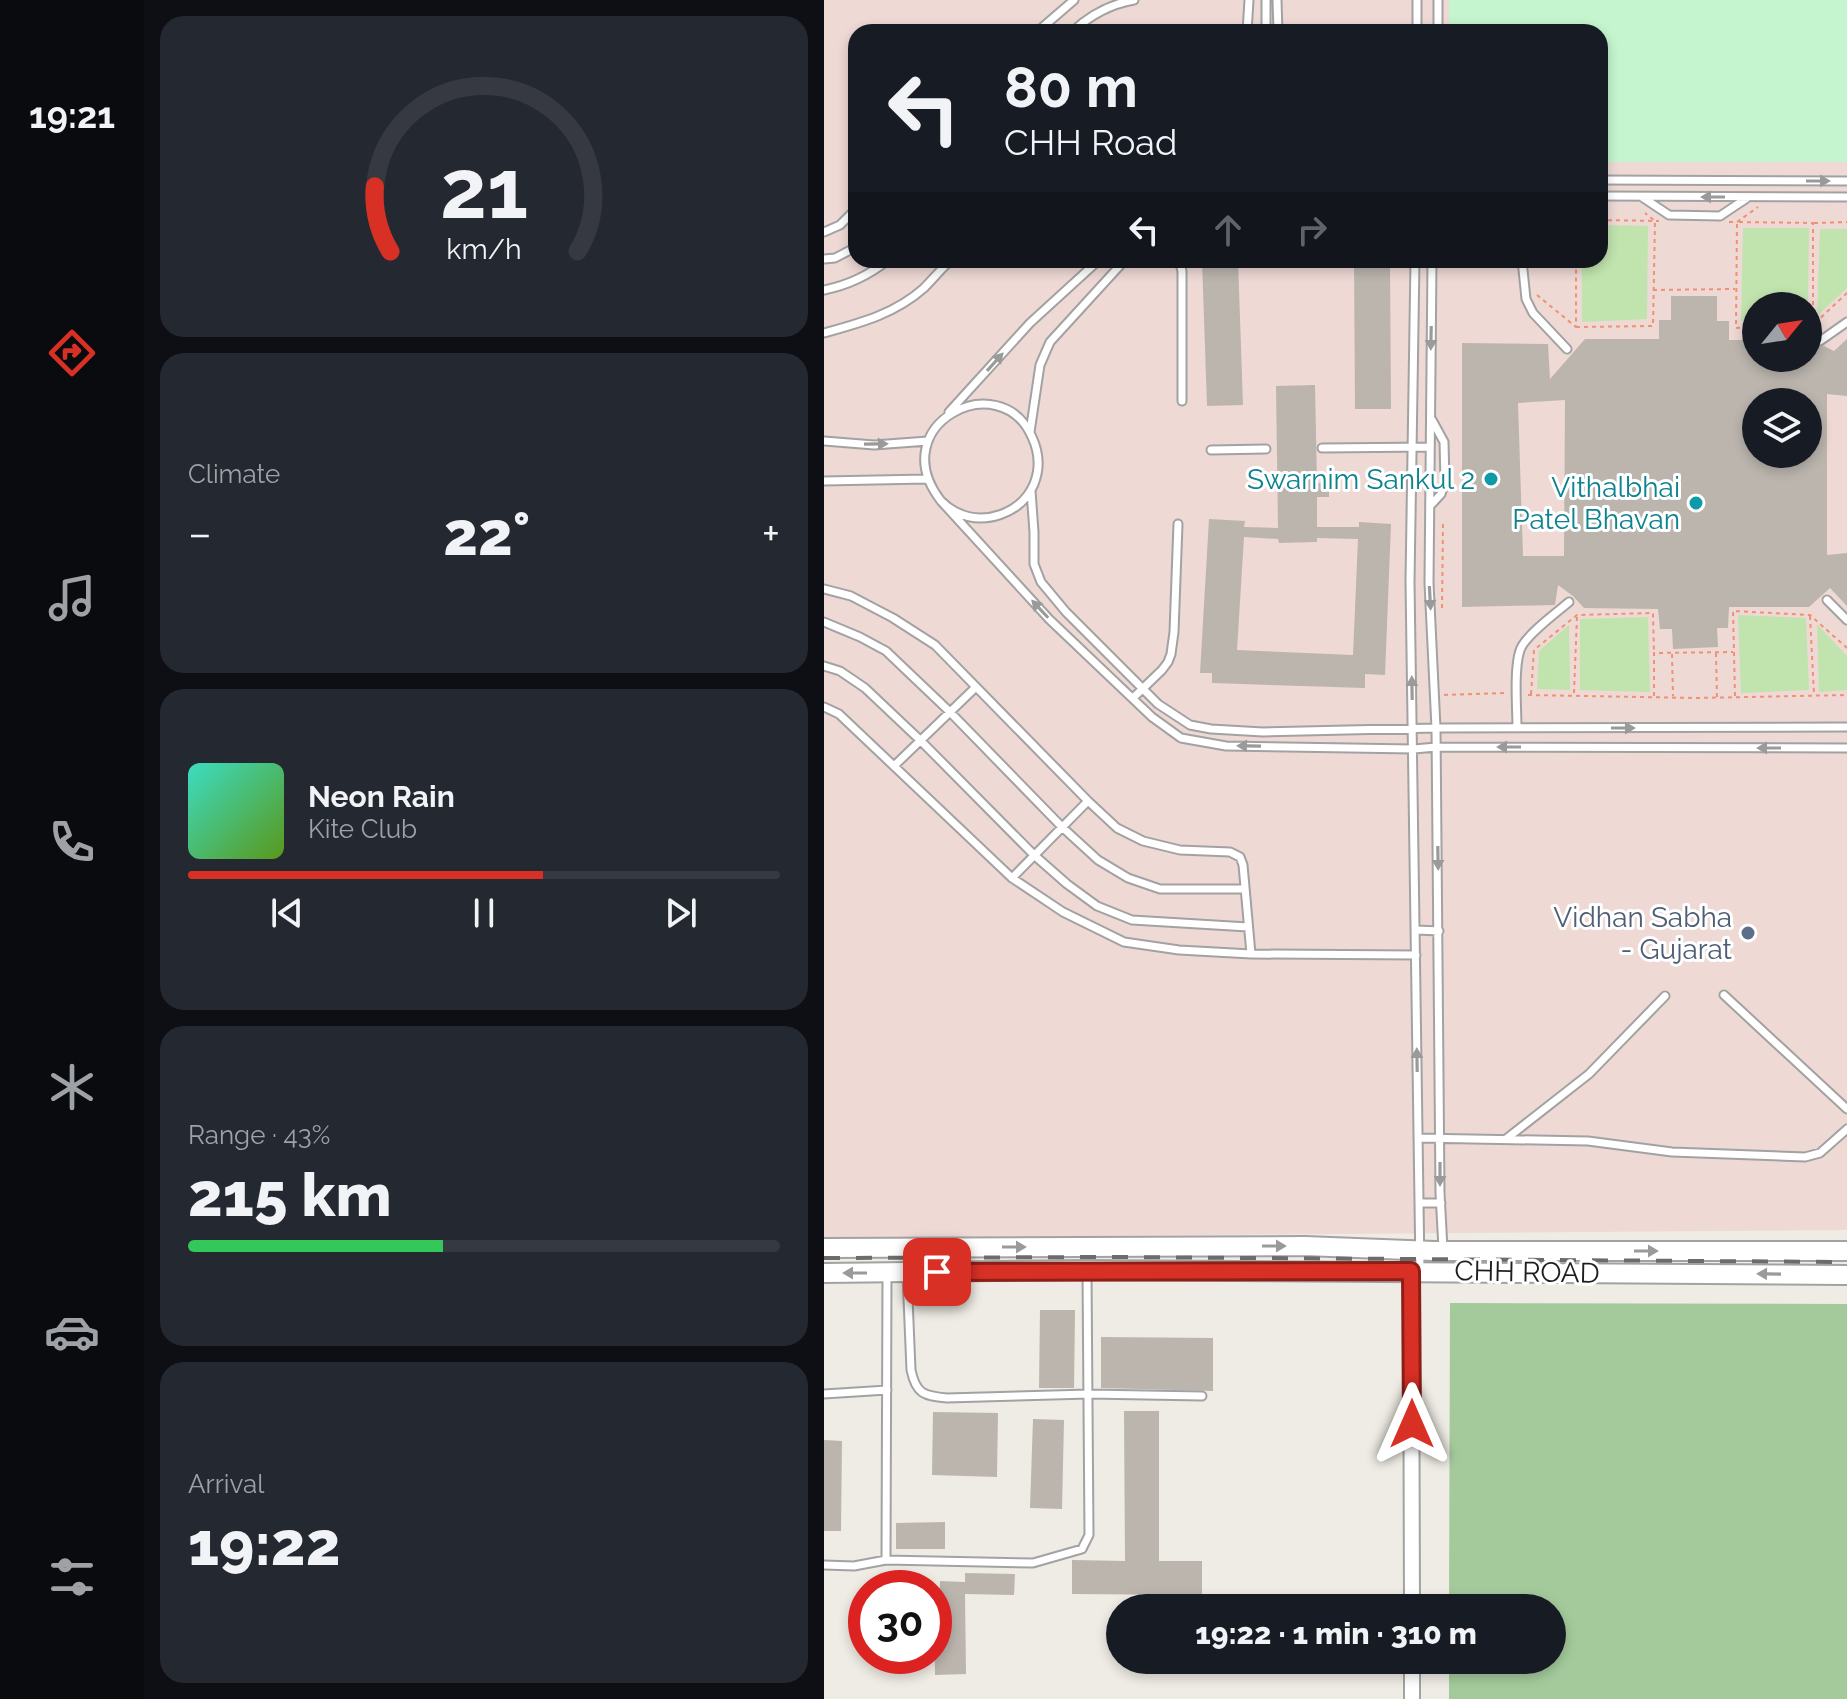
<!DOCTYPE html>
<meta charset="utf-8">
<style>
body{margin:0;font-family:Raleway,sans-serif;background:#242831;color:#f1f3f6;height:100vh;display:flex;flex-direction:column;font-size:30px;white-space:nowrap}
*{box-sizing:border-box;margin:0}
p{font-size:26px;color:#9ea1a6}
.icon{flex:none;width:44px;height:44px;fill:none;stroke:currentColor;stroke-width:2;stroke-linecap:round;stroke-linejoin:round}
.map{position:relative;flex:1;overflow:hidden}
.details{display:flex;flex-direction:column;gap:16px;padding:16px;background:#0d0f14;width:680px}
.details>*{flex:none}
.hud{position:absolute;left:24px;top:24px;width:760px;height:244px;border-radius:24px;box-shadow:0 4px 12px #0003;background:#171b24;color:#f1f3f6;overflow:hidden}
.needle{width:52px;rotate:60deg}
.controls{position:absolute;left:918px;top:292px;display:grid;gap:16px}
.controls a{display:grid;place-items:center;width:80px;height:80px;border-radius:50%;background:#171b24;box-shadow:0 4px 12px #0003;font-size:40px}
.speed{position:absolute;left:24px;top:1570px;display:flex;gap:16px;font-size:40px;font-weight:700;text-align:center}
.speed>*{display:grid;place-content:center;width:104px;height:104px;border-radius:50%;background:#171b24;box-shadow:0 4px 12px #0003;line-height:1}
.speed .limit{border:12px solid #d22;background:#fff;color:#111}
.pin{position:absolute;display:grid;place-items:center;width:68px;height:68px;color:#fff;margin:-34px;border-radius:16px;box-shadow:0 4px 12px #0006}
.me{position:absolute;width:88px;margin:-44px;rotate:0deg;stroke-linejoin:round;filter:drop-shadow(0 0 6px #0008)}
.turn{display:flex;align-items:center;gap:28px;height:168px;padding:0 24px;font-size:36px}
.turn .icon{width:104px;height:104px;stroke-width:2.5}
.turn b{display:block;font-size:56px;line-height:68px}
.lanes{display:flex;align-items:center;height:76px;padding:0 24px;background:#0003;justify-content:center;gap:40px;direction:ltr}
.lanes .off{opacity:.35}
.big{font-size:60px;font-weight:800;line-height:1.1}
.details .card{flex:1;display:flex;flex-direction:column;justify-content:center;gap:12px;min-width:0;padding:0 28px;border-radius:24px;background:#242831}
.details .dial{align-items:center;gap:0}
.dial svg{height:208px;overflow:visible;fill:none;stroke:#363941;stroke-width:7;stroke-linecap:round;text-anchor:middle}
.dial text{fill:#f1f3f6;stroke:none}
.song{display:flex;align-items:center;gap:24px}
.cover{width:96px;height:96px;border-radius:12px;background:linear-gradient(135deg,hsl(170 70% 55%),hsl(90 70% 35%))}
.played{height:8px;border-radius:4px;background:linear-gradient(90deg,#d93025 60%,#363941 60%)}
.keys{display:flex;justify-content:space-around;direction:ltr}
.heat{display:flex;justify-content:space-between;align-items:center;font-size:44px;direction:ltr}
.charge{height:12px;border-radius:6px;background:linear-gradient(90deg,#34c759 43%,#363941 0)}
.trip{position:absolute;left:282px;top:1594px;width:460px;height:80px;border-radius:40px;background:#171b24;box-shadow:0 4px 12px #0003;font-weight:800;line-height:80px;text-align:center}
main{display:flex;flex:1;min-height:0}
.tabs{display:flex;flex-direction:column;width:144px;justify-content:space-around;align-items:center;background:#090b0e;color:#9ea1a6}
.tabs .icon{width:56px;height:56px}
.tabs .current{color:#d93025}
.tabs b{font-size:36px;color:#f1f3f6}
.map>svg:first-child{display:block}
</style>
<main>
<nav class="tabs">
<b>19:21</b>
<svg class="icon current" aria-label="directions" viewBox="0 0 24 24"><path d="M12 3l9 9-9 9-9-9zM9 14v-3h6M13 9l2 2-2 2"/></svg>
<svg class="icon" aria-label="music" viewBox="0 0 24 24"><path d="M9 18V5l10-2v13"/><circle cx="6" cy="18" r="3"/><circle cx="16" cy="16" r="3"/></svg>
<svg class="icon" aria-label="phone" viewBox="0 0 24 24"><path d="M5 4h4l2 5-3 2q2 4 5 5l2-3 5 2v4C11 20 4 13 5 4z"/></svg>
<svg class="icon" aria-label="climate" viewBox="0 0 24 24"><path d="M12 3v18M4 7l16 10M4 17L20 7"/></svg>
<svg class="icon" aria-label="car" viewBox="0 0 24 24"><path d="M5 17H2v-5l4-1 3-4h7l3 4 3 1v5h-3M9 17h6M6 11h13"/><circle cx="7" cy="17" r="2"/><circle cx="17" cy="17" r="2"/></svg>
<svg class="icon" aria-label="filters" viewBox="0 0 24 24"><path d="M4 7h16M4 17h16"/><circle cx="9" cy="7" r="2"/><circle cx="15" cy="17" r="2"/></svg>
</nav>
<section class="details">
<div class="card dial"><svg viewBox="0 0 100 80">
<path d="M14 69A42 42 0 1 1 86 69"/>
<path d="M14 69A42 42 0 0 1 8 44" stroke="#d93025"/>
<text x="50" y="56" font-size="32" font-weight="700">21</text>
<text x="50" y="72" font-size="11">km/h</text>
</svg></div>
<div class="card"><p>Climate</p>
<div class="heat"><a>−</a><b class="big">22°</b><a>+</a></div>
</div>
<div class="card">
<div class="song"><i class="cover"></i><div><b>Neon Rain</b><p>Kite Club</p></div></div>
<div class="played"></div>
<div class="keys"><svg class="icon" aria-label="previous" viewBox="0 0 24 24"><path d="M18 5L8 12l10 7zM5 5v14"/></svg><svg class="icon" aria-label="pause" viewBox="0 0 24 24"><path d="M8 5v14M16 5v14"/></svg><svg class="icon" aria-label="next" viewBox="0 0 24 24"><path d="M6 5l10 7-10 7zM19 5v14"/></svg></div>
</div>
<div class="card"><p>Range · 43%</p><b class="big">215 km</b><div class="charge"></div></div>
<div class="card"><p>Arrival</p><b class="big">19:22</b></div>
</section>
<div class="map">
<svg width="1023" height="1699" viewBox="0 0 1023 1699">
<rect width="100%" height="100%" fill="#eeece4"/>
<path fill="#eed9d5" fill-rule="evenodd" d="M0 0H1023V1230L0 1238ZM32 32H776V260H32ZM932 306H984V358H932ZM932 402H984V454H932Z"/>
<path fill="#c1e4ae" d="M776 225 824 226 823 319 758 322V260H776Z
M919 228H985L984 306H932V321H917Z
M996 229H1023V288L993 316Z
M914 615 982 618 985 690 917 693Z
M824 617 826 692 756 690V619Z
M993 624 1023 656V690L995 692Z
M745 625 746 690 713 689 715 651Z"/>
<path fill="#a4ca9c" d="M626 1303 1023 1304V1699H625V1660H728V1608H625Z"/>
<path fill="#c4f5cf" d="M625 0H1023V162H776V32H625Z"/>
<path fill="#bbb5ae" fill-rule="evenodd" d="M378 260H414L419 405 383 406Z
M530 260H566L567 409H531Z
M847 296H893V321H905V340H932V358H984V340L990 342 994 347 1000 346 1010 351 1023 339V396L1003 394V555L1023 553V606L1006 588 985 607H905L904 628H893L894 647 849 649 848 629H836L834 609 760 608 749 596 734 585 731 605 638 607V343L724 344 726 379 761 339H835V320H847ZM741 400 740 556H699L694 403ZM932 402H984V454H932Z
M491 385 493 483H505V497H493V527H535V522L567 524 561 675 541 674V688L388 683V673H376L385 519 421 521 420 527 454 528 452 386ZM420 537 454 539 455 543 493 542V538L534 539 529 655 413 650Z
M216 1310H251L250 1388H215Z
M277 1337 389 1338V1391L277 1388Z
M300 1411H335V1561H378V1595L248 1594V1560L301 1561Z
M109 1412 174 1413 173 1477 108 1475Z
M209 1419 240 1420 238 1509 206 1508Z
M0 1440 18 1441 17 1531H0Z
M121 1522V1549H72V1523Z
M141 1573 191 1574 190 1595 141 1594 142 1674 111 1675 110 1606H115L116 1581 141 1582Z"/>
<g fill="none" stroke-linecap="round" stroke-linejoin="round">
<g stroke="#a2a2a2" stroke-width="11">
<path id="service" d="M442 0V32
M453 0 454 32
M614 0V32
M213 32 250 0
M248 32C266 15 287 4 310 0
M423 32 425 0
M593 32V0
M776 180 1023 181
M776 196 1023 197
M818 197 845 215 896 216 923 198
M0 232 16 225 32 209
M0 259 11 258 32 247
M355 260 358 271V401
M591 260 586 582 596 1270
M608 260 605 583 612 728 616 1193 619 1249
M698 260 702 299 709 313 743 349
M0 290C25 285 44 276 64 260
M0 333C36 323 71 314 100 288 109 279 117 269 127 260
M996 341 1023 322
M125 412 206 323 275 260
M206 432 216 365 226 342 301 260
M0 441 50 445 104 441
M498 448 606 447
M387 450 442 449
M0 481 103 479
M207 491 210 532V564L217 582 242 612 334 704 366 725 387 729 439 732 612 728 1023 727
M117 501C121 505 126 509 132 512 160 526 197 514 210 484 216 469 215 452 208 437 176 364 58 425 117 501L225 619 328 717 357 738 402 746 590 749 612 747 1023 748
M606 506 617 494 621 482 620 442 608 420
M0 589 27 596 69 618 111 645 264 801 293 828 319 841 356 850 406 852 416 857 419 865 427 954
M1003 600 1023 620
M0 622 36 637 62 651 126 712 238 827 274 860 304 878 336 889H421
M0 666 16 671 41 688 96 740 210 855 243 884 273 906 308 920 424 927
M309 698 338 670 344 662 347 654 350 632 354 524
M0 707 15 714 188 878 239 912 300 942 355 950 427 954 592 955
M693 728C693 708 689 661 698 646 706 632 732 613 745 602
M71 765 152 687
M188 878 264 801
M593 930 615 931
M900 995 1023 1109
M594 1138 764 1141 848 1152 981 1157 996 1153 1023 1129
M682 1139 765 1074 841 996
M595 1203H617
M83 1274 87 1370C92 1394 100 1396 123 1398L265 1394 378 1396
M0 1394 63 1390
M62 1560 209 1563 258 1549 265 1535 263 1272
M0 1565 30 1566 62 1560 63 1275"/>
</g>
<g stroke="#a2a2a2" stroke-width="18">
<path id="minor" d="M587 1271 588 1608
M588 1660V1699"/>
</g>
<g stroke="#a2a2a2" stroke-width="22">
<path id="tertiary" d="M0 1248 481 1246 610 1251H1023
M0 1273 263 1270 1023 1275"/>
</g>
<path stroke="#ef9174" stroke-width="2" stroke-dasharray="4 4" stroke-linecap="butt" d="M776 220 835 221
M905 222H913L934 207
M990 223 1023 222
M829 290 911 289
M713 295 752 327V260
M984 326 989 325 1023 293
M752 327 829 326 831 221 821 213
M932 327 912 328 913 222 989 223V325
M618 608 619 522
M986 616 990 694
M892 653 893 698
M848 654 849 696
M750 693 753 616
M707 694 710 650 753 615 829 613 830 653
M620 695 682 693
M704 695 873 698 1023 695
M830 696V653L909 652
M911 696 909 611 986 615 1023 648"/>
<use href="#service" stroke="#fff" stroke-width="7"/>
<use href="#minor" stroke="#fff" stroke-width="14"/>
<use href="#tertiary" stroke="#fff" stroke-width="18"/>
<path stroke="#6c6c6c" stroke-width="4" stroke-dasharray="16 16" stroke-linecap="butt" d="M0 1258 286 1257 1023 1262"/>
</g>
<defs><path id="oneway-solid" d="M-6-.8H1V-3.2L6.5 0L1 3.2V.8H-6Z" transform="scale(2)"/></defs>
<g fill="#9a9a9a">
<use href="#oneway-solid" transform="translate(994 181)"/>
<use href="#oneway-solid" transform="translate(889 197) rotate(-180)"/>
<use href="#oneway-solid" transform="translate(607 338) rotate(91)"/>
<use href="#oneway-solid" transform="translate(171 362) rotate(-48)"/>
<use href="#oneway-solid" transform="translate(52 444) rotate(-1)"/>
<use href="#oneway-solid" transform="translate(606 598) rotate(87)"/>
<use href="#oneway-solid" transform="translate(216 609) rotate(-133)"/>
<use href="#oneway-solid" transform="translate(588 688) rotate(-91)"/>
<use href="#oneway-solid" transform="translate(799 728)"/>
<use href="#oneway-solid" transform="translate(425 746) rotate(-179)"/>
<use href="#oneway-solid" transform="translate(685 747) rotate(-180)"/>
<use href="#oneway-solid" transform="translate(945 748) rotate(-180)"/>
<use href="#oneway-solid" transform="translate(614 858) rotate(89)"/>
<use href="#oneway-solid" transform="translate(593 1060) rotate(-91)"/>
<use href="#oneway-solid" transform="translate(616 1174) rotate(90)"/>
<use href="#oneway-solid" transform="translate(450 1246)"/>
<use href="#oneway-solid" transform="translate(190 1247)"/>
<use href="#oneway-solid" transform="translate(822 1251)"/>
<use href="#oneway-solid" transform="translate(31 1273) rotate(-180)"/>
<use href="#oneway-solid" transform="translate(945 1274) rotate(-179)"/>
</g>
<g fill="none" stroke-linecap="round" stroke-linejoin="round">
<g stroke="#8d1f18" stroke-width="20">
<path id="route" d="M113 1272 587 1271 588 1424"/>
</g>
<use href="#route" stroke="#d93025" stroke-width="14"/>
</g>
<g fill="#0f9aa8" stroke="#fff" stroke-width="3">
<circle cx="667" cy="479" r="8"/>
<circle cx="872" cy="503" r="8"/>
</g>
<circle fill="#5c6f8a" stroke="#fff" stroke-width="3" cx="924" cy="933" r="8"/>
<g text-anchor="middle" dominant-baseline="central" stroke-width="6" stroke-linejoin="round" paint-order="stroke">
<g font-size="28" fill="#0d838f" stroke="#fff" text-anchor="end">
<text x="651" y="479">Swarnim Sankul 2</text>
<text x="856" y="487">Vithalbhai<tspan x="856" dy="32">Patel Bhavan</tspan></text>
</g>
<g font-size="28" fill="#4e5e75" stroke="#fff" text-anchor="end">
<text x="908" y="917">Vidhan Sabha<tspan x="908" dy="32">- Gujarat</tspan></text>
</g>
<g font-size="28" fill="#1e1e1e" stroke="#fff">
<text transform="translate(703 1272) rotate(1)">CHH ROAD</text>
</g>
</g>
</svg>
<div class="controls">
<a><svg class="needle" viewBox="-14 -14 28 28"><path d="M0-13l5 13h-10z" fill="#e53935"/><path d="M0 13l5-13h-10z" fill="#9ea1a6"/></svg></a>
<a><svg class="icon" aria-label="layers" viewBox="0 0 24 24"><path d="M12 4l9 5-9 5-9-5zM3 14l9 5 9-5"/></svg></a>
</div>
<div class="speed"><div class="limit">30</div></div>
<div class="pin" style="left:113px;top:1272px;background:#d93025"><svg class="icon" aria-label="arrive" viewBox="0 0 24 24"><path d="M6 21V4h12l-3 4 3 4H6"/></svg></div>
<svg class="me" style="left:588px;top:1424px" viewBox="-20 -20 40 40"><path d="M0-17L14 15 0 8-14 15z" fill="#d93025" stroke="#fff" stroke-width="4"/></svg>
<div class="trip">19:22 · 1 min · 310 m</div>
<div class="hud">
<div class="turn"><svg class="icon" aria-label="left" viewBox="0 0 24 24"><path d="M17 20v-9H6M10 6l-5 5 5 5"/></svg><div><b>80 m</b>CHH Road</div></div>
<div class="lanes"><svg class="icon" aria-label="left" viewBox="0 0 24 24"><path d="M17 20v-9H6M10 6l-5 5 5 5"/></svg><svg class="icon off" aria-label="ahead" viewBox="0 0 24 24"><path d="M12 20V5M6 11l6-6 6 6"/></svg><svg class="icon off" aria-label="right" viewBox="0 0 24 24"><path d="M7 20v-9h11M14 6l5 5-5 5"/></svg></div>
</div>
</div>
</main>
